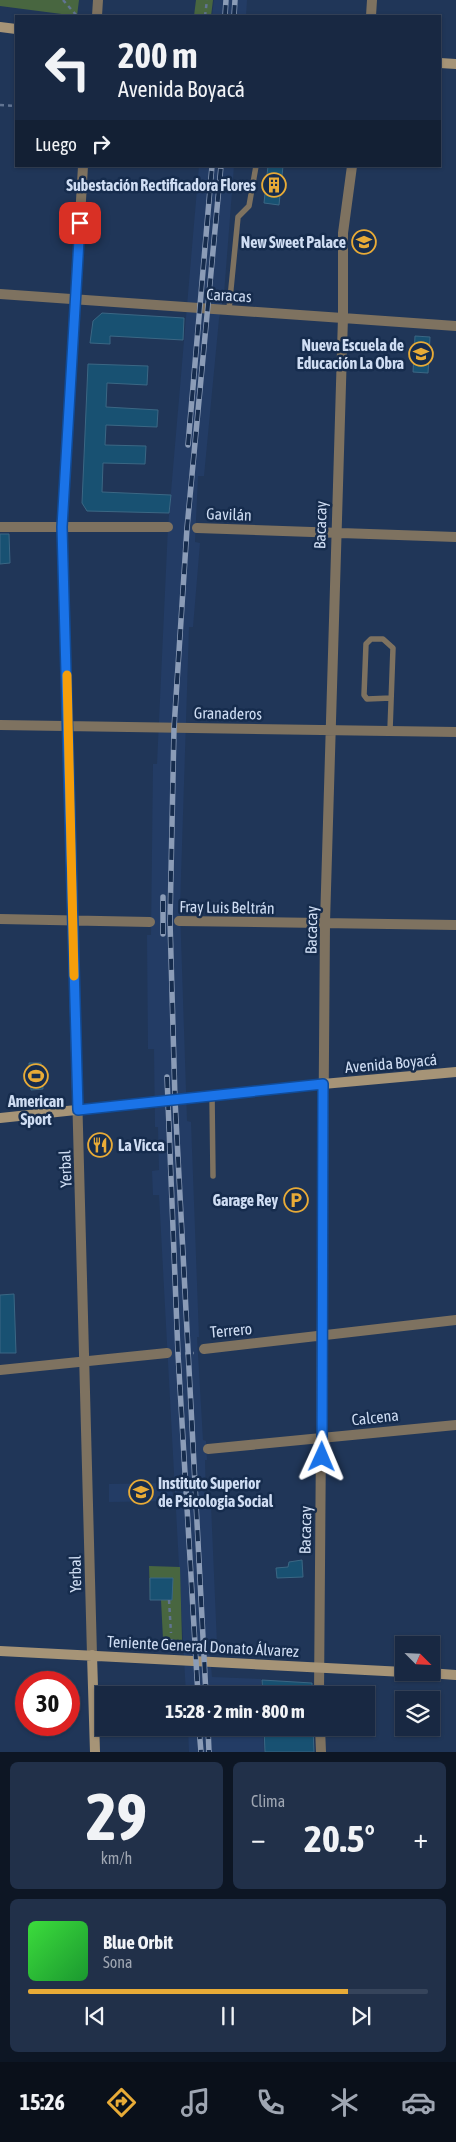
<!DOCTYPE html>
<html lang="es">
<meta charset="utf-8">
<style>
body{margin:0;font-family:"Asap Condensed",sans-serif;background:#213049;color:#f1f3f6;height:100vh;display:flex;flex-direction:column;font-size:19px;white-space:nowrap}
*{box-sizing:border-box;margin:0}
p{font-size:16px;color:#9fa6b2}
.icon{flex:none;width:28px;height:28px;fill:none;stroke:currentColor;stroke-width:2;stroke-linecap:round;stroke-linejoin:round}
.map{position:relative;height:1752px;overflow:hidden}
.panel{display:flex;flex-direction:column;gap:10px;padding:10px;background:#0d1624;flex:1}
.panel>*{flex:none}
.top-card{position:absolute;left:15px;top:15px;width:426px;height:152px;border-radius:0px;box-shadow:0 1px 4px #0004,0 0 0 1px #36445b;background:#182842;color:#f1f3f6;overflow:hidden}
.needle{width:32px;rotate:114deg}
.controls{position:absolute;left:395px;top:1636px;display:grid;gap:10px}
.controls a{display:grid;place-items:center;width:45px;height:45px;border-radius:0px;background:#182842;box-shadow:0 1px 4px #0004,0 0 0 1px #36445b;font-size:25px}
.speed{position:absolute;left:15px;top:1671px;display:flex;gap:10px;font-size:25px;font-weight:700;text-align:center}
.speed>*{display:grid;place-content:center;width:65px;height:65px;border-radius:50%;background:#182842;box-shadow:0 1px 4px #0004,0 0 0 1px #36445b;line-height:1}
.speed .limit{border:8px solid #d22;background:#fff;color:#111}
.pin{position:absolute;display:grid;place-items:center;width:42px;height:42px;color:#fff;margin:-21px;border-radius:10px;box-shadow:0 2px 8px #0006}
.me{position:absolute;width:55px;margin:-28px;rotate:1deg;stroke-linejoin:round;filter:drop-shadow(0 0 4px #0008)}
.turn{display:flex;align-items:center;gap:18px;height:105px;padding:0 20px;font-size:22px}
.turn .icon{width:65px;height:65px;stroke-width:2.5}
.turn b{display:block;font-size:35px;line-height:42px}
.then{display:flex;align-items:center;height:48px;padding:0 20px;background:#0003;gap:10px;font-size:19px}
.big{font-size:38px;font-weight:700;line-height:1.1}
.panel .widget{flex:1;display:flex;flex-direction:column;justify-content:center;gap:8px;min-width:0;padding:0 18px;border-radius:8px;background:#213049}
.panel .dial{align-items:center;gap:0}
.dial b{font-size:65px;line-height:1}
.song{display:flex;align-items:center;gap:15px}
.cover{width:60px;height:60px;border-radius:8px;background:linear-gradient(135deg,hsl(120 70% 55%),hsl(130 70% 35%))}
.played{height:5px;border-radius:2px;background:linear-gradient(90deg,#e8ab37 80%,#36445b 80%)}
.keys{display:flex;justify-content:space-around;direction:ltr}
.heat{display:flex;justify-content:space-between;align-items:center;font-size:28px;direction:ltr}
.panel .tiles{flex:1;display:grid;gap:10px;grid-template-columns:1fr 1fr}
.widget:last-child{grid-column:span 2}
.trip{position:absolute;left:95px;top:1686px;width:280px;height:50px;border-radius:0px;background:#182842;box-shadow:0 1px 4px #0004,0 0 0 1px #36445b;font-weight:700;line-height:50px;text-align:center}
.tabs{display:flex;height:80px;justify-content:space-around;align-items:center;background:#0a101a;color:#9fa6b2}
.tabs .icon{width:35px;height:35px}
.tabs .selected{color:#e8ab37}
.tabs b{font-size:22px;color:#f1f3f6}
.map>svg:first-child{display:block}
</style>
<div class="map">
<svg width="456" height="1752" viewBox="0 0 456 1752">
<rect width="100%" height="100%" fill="#203658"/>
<path fill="#233c65" d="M214 0H247L246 16H212Z
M199 166H234L224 294 219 319 204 476H198L195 542 200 543 193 627H189L180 908 187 1121 191 1122 199 1337H197L203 1440 206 1441 207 1460H205L206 1504 211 1505 217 1644 209 1643 212 1677 261 1679V1695H186L159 1195H153L152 1171 159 1170 158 1127H155L154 1049H148L147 935H151L153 764H157L168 527Z
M172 1483 173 1501 109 1502V1484Z
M188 1728H263L264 1752H189Z"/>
<path fill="#486640" d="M0 0H79L77 16 0 6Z
M196 0H213L211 16H194Z
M149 1566 180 1567 182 1640 163 1639 161 1600H150Z"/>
<path fill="#185172" stroke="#3b6784" d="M268 166H283L279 205 264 203Z
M102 313 184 318 183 340 110 336V344L90 343 93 321Z
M415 336 430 337 428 373 413 372Z
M88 364 148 366 147 385 107 383 106 407 158 410 157 427 106 425 105 445 146 446 145 464 103 463 102 492 171 495 169 513 87 511 82 503Z
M0 534H9L10 563 0 564Z
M29 1063H41L43 1089 31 1090Z
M14 1294 16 1353H0V1295Z
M302 1560 303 1577 277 1578 276 1568 288 1567 289 1562Z
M150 1578H173L172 1600H150Z
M262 1680 312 1683V1695H263Z
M264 1728H313L314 1752H265Z"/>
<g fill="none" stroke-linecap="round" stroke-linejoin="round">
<path stroke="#617492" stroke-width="2.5" stroke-dasharray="4 4" stroke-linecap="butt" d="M63 0 77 16
M205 16 207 0
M0 105 16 106
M177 1354 194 1353
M169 1600 171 1633
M172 1639V1650"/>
<path stroke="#7e7260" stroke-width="5.5" d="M229 309 238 217 249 206 256 166
M390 730 393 648 383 639H371L366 644 364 695 367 699 391 698
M212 1096 213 1176"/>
<path stroke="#7e7260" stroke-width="10" d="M97 16 98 0
M371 16 372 0
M83 166 62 527 92 1655
M0 294 456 326
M0 527H168
M197 528 456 537
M0 725 456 732
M0 919 150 922
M179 921 456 925
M204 1349 456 1320
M0 1370 167 1353
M208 1449 456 1425
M319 1695 325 923 343 317V233L352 166
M320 1728 321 1752"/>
<path stroke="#a69477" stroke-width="10" d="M0 27 16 29
M440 63 456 64
M0 1118 323 1084 456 1072
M0 1651 404 1672
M92 1655 95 1752
M415 1672 456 1675"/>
<g stroke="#8b9cb7" stroke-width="5.5">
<path id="rail" d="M225 16 226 0
M234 16 235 0
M188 445 212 166
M163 934V897
M167 1077 178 1354 198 1695
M206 1695 175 1100 170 921 174 728 187 528 221 166
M199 1728 201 1752
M208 1728 209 1752"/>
</g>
<use href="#rail" stroke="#162c4d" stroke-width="4" stroke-dasharray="11" stroke-linecap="butt"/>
</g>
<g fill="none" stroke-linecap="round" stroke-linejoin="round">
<g stroke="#114b97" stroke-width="12">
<path id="route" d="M80 223 62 527 78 1110 323 1084 322 1457"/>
</g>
<use href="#route" stroke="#1a73e8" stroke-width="9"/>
<path stroke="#f59e0b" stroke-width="9" d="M67 675 74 976"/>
</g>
<defs>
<g id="building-ring" transform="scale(1.25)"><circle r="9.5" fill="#162c4d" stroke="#e8ab37" stroke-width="1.5"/><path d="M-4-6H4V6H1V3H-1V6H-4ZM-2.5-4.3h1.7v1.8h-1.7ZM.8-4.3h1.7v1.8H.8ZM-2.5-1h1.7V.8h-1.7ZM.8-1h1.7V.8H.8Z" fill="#e8ab37"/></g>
<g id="school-ring" transform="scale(1.25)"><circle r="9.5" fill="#162c4d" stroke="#e8ab37" stroke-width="1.5"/><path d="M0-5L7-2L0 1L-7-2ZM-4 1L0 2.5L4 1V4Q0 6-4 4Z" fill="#e8ab37"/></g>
<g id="stadium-ring" transform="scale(1.25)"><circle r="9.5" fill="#162c4d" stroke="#e8ab37" stroke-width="1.5"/><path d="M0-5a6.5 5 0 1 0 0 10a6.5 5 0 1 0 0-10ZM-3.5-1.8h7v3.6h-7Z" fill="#e8ab37"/></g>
<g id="restaurant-ring" transform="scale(1.25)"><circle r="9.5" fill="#162c4d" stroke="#e8ab37" stroke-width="1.5"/><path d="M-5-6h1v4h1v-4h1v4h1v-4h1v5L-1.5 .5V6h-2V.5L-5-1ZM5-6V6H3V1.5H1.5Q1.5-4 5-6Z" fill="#e8ab37"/></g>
<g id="parking-ring" transform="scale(1.25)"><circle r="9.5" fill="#162c4d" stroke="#e8ab37" stroke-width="1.5"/><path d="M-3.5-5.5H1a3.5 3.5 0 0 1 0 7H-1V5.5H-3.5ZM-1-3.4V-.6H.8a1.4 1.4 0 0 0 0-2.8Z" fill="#e8ab37"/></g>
<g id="university-ring" transform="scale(1.25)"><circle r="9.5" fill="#162c4d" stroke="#e8ab37" stroke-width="1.5"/><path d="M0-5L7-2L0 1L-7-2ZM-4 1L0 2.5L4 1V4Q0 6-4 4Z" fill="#e8ab37"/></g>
</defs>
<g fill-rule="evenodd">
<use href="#building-ring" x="274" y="185"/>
<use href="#school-ring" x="364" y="242"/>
<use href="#school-ring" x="421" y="354"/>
<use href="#stadium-ring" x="36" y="1076"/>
<use href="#restaurant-ring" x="100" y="1145"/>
<use href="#parking-ring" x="296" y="1200"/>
<use href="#university-ring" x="141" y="1492"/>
</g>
<g text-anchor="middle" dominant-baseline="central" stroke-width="5" stroke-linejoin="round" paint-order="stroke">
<g font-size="16" font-weight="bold" fill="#cfddf3" stroke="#162c4d" text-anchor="end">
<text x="256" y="185">Subestación Rectificadora Flores</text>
<text x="346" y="242">New Sweet Palace</text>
<text x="404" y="345">Nueva Escuela de<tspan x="404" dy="18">Educación La Obra</tspan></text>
<text x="36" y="1101" text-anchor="middle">American<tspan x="36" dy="18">Sport</tspan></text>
<text x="118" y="1145" text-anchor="start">La Vicca</text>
<text x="278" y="1200">Garage Rey</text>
<text x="158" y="1483" text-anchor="start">Instituto Superior<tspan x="158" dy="18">de Psicologia Social</tspan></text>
</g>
<g font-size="16" fill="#cfddf3" stroke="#162c4d">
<text transform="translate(229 295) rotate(3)">Caracas</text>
<text transform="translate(229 514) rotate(2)">Gavilán</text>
<text transform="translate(320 525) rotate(-88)">Bacacay</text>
<text transform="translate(228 713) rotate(1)">Granaderos</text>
<text transform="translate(227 907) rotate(1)">Fray Luis Beltrán</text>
<text transform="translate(311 930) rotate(-89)">Bacacay</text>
<text transform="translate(391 1063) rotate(-5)">Avenida Boyacá</text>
<text transform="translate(65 1169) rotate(-92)">Yerbal</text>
<text transform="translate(231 1330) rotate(-5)">Terrero</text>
<text transform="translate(375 1417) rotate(-6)">Calcena</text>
<text transform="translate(305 1530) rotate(-89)">Bacacay</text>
<text transform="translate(75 1574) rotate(-91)">Yerbal</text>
<text transform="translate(203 1646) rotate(3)">Teniente General Donato Álvarez</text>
</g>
</g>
</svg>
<div class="controls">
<a><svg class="needle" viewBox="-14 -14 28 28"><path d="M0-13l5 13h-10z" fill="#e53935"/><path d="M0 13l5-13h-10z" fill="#9fa6b2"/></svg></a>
<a><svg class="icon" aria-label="layers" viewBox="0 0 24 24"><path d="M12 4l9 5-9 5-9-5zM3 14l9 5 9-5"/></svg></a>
</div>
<div class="speed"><div class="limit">30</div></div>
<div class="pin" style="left:80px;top:223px;background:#d93025"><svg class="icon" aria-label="arrive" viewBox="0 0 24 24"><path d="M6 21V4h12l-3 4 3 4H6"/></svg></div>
<svg class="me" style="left:322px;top:1457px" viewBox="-20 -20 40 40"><path d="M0-17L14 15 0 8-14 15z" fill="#1a73e8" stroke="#fff" stroke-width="4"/></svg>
<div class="trip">15:28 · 2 min · 800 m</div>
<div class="top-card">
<div class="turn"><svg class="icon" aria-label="left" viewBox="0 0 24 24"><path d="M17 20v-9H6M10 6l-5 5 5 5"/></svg><div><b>200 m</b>Avenida Boyacá</div></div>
<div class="then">Luego<svg class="icon" aria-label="right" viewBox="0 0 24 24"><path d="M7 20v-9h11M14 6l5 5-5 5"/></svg></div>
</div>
</div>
<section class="panel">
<div class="tiles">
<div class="widget dial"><b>29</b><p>km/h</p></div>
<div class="widget"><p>Clima</p>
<div class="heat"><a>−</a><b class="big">20.5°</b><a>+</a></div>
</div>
<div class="widget">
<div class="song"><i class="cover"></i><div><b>Blue Orbit</b><p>Sona</p></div></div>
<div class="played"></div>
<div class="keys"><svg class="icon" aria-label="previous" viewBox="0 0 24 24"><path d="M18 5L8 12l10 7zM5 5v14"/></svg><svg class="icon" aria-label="pause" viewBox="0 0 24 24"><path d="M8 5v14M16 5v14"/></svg><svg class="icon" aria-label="next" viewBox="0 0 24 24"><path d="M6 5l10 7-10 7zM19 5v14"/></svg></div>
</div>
</div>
</section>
<nav class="tabs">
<b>15:26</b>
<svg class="icon selected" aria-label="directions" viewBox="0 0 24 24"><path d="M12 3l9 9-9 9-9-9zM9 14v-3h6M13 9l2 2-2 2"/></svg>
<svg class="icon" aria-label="music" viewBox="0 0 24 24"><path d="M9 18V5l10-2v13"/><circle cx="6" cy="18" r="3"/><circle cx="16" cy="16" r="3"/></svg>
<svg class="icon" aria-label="phone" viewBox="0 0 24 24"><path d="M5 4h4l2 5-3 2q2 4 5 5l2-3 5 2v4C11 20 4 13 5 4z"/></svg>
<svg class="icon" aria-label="climate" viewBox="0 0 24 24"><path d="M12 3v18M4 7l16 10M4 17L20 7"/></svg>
<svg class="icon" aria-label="car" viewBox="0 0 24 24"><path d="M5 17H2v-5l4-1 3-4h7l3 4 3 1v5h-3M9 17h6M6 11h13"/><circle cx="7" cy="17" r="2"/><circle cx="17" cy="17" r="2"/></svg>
</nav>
